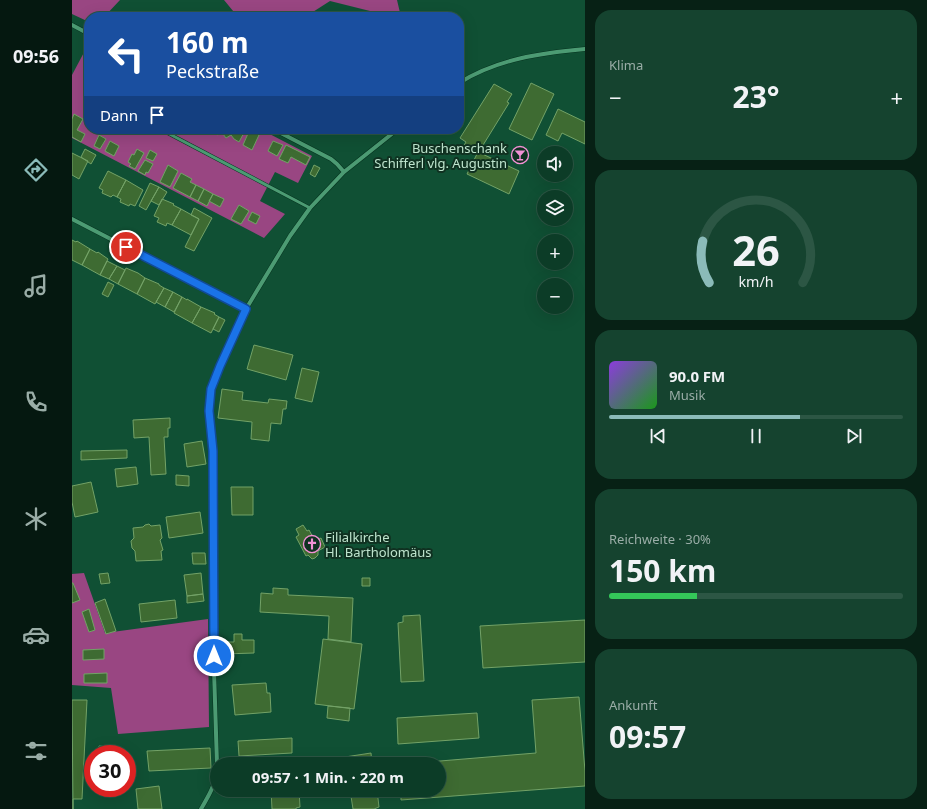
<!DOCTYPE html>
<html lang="de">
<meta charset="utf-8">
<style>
body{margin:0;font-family:"Noto Sans",sans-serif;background:#15432f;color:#f1f3f6;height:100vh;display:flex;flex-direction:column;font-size:15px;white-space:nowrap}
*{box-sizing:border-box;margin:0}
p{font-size:13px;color:#9aada7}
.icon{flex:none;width:22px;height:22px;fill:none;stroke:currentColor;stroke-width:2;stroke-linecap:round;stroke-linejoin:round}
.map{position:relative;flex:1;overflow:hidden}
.drawer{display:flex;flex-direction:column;gap:10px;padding:10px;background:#072115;width:342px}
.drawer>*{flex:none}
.banner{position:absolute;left:12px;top:12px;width:380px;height:122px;border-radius:16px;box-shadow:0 4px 16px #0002,0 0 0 1px #2c5644;background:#1a4fa0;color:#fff;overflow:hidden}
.controls{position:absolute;left:465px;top:146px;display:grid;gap:8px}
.controls a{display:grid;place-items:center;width:36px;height:36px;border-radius:50%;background:#0c3c27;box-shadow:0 4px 16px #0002,0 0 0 1px #2c5644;font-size:20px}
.speed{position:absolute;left:12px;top:745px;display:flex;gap:8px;font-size:20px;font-weight:700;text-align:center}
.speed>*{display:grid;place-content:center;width:52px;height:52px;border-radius:50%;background:#0c3c27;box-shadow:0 4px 16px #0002,0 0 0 1px #2c5644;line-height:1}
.speed .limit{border:6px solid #d22;background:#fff;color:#111}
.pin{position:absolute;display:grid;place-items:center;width:34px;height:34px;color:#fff;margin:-17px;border:2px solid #fff;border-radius:50%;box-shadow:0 1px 4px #0007}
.me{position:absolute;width:44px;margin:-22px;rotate:0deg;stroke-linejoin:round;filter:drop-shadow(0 0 3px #0008)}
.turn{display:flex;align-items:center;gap:14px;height:84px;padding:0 16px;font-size:18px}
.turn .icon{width:52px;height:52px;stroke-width:2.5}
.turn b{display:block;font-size:28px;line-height:34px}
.then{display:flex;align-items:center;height:38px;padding:0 16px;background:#0003;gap:8px;font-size:15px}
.big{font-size:30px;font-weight:700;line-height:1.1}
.drawer .card{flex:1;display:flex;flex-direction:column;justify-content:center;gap:6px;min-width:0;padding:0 14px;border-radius:16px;background:#15432f}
.drawer .dial{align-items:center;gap:0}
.dial svg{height:104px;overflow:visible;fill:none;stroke:#2c5644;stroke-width:7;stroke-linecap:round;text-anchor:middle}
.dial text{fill:#f1f3f6;stroke:none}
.song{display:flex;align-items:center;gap:12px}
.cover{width:48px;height:48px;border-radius:6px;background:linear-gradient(135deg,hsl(270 70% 55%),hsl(120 70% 35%))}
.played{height:4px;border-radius:2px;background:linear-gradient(90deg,#8bbbb9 65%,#2c5644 65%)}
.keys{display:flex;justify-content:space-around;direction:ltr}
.heat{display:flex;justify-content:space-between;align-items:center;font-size:22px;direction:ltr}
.charge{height:6px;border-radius:3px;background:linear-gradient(90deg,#34c759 30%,#2c5644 0)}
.trip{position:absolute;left:138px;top:757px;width:236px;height:40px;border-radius:20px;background:#0c3c27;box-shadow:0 4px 16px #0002,0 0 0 1px #2c5644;font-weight:700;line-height:40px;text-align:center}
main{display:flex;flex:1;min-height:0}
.dock{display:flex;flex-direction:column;width:72px;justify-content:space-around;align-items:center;background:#051810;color:#9aada7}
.dock .icon{width:28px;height:28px}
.dock .active{color:#8bbbb9}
.dock b{font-size:18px;color:#f1f3f6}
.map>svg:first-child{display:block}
</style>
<main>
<nav class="dock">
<b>09:56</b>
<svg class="icon active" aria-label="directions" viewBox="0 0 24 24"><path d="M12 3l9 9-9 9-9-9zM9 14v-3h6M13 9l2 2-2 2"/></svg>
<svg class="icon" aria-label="music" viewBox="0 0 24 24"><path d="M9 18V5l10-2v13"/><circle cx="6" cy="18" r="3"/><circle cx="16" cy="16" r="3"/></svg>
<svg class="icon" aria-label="phone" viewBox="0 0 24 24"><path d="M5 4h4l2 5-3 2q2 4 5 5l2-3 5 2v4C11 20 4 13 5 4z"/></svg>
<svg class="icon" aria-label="climate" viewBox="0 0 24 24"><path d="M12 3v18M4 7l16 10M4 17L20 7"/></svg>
<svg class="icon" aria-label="car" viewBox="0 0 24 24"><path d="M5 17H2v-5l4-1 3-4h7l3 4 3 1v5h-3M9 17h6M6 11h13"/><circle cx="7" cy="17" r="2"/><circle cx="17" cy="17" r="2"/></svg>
<svg class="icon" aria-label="filters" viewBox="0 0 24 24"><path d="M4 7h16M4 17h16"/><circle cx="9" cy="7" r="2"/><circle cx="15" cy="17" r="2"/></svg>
</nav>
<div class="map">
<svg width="513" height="809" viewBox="0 0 513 809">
<rect width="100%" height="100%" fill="#105034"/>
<path fill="#994682" d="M0 0H48L32 17H17V22L0 14Z
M152 0H325L329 17H322L258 1 233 17H166Z
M17 43V129H188L240 156 226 183 203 172 188 201 213 214 192 238 0 138V75Z
M12 573 33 633 136 619 137 727 46 734 39 688 0 685V574Z"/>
<path fill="#3e6b32" stroke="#73a267" d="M459 83 482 94 460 140 437 129Z
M422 84 440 94 435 102 437 103 408 150 402 147 399 152 391 147 394 142 388 138Z
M486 109 513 122V144L490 133 486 141 474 135Z
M2 114 11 119 5 130 13 134 9 142 0 137V119Z
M134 129H149L146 135Z
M157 129H174L167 142 162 139 159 135 154 138 151 134 157 130Z
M178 129 186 132 185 134 187 135 180 150 171 145Z
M27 135 34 139 28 149 22 146Z
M38 141 47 146 42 156 33 151Z
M201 141 211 145 205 156 196 151Z
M214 145 238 157 234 165 219 157 216 163 207 159Z
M13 149 24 155 19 164 9 157Z
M65 149 72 153 63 169 57 166 59 164 56 162 60 154 62 155Z
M78 150 85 154 81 161 74 158Z
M406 152 447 171 437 194 395 174Z
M0 153 16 161 7 179 0 175Z
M73 160 81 164 76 173 74 172 73 175 66 171Z
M96 165 106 171 98 187 88 182Z
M242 165 248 168 243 177 238 174Z
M36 171 54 180 45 197 41 195 39 197 30 193 31 190 27 188Z
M109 173 120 179 118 182 124 185 118 197 101 188Z
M54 180 71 190 63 206 58 204 57 206 48 202 49 199 45 197Z
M78 183 87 187 74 210 67 206Z
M124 185 132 189 126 201 118 197Z
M87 187 95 192 87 205 79 201Z
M132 189 141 194 135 206 126 201Z
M141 194 152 199 148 207 137 201Z
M90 199 102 204 101 205 109 209 100 225 95 223 94 226 85 222 87 218 82 216Z
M167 205 177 211 169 224 159 219Z
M122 208 140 218 122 251 113 247 127 219 119 215Z
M109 209 127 219 119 235 100 225Z
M180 212 188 216 184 224 176 220Z
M0 240 4 242 5 241 18 249 10 265 0 260Z
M18 249 25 253 26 252 36 259 28 275 10 265Z
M35 261 45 266 37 279 28 275Z
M45 266 53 270 46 284 37 279Z
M54 268 66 273 73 278 65 294 46 284Z
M73 278 87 284V285L92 288 83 304 65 294Z
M36 282 42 285 36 297 30 294Z
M92 288 101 292 93 307 84 302Z
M101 292 110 297 102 312 93 307Z
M110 297 115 300V299L129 307 120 323 102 313Z
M129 307 143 313 142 314 147 317 139 333 120 323Z
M147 317 153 320 147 332 141 329Z
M182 345 221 355 214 380 175 369Z
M230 368 247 372 240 402 223 398Z
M150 389 171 392 170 400 196 403 197 399 215 401 214 409H211L209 424 199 423 197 441 179 439 180 422 146 418Z
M98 418V428H96V437H92L94 474 79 475 77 437 62 438 61 420Z
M130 441 134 464 115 467 112 444Z
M55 450V458L9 460V451Z
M64 467 66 484 45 487 43 469Z
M104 475 117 476V486L104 485Z
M19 482 26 512 3 517 0 502V486Z
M159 487H181V515H160Z
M128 512 131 533 97 538 94 517Z
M77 524 79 526 88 525 90 538 88 540 91 550 89 551 90 560 64 561 63 551 60 548 59 541 62 538 61 528 71 527 73 525Z
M231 525 235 531 237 530 243 541 249 538 253 547 246 551V555L243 558 240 559 236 555 234 556 224 537 227 535 224 529Z
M120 553H133L134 564H121Z
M36 573 38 583 29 584 27 574Z
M129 573 131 594 115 596 112 575Z
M290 578H298V586H290Z
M0 583H1L8 600 0 603Z
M201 588 216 589V595L281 598 279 642 256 639 257 616 188 612 189 593 201 594Z
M131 594 132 601 115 603V596Z
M33 599 44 631 34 634 23 603Z
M103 600 105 618 69 622 67 604Z
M17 609 23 630 17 632 10 612Z
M348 615 352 681 329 682 326 623 331 622V616Z
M513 620V662L411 668 408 626Z
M162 634H170V640H182V653L151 654V642H162Z
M251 639 290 644 282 709 243 704Z
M32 649V659L11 660V650Z
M35 673V683H12V674Z
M194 683 195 693H198L199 712 163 715 160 685Z
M507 697 513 771V786L329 800V790H367V764H332L464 753 460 700Z
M0 700H15L10 799H1V809Z
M256 706 278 708 277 721 255 718Z
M405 713 407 738 326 744 325 718Z
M220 738V753L167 756 166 741Z
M27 746 41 747V754H26Z
M138 748 139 768 77 771 75 751Z
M299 753 300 764H274L273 757Z
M87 786 90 809H66L64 789Z
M199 790H227L228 807 224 808V809H200Z
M278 790H305L307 807 302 809H281Z"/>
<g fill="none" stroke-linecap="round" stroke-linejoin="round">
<g stroke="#06331f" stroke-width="4">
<path id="lane" d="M15 91H17
M88 129 238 208"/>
</g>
<g stroke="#06331f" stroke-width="5">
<path id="street" d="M0 25 17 34
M387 83C425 59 469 53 513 49
M201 129 259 159 265 164 272 172
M0 219 174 309
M145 764 142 670 141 451 137 411 139 389 148 366 174 309 218 236 238 208 272 172 326 129
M129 809C136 797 144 784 145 769"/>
</g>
<use href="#lane" stroke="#4c9b73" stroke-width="3"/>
<use href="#street" stroke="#4c9b73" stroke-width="4"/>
</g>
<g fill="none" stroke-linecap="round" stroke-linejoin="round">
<g stroke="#114b97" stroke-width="10">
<path id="route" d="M54 247 174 309 148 366 139 389 137 411 141 451 142 656"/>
</g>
<use href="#route" stroke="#1a73e8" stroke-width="7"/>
</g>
<defs>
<g id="bar-ring" transform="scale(0.9)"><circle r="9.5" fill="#103121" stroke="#f391d5" stroke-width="1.5"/><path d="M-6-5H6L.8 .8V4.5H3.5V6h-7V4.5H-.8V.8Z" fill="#f391d5"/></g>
<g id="church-ring" transform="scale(0.9)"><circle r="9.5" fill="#103121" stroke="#f391d5" stroke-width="1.5"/><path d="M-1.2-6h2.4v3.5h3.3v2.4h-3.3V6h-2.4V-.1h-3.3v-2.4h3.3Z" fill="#f391d5"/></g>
</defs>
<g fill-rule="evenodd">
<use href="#bar-ring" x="448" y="155"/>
<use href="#church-ring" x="240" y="544"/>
</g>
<g text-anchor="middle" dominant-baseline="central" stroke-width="4" stroke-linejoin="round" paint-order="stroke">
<g font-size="13" fill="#bee4cd" stroke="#103121" text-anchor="end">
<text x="435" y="148">Buschenschank<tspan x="435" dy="15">Schifferl vlg. Augustin</tspan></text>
<text x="253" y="537" text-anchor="start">Filialkirche<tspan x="253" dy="15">Hl. Bartholomäus</tspan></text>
</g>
</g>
</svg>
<div class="controls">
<a><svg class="icon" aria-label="sound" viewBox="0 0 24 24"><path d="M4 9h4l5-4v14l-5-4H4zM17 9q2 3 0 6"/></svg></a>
<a><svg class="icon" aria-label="layers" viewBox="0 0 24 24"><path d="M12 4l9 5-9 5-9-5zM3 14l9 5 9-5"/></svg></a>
<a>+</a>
<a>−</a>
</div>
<div class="speed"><div class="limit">30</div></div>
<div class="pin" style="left:54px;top:247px;background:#d93025"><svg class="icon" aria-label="arrive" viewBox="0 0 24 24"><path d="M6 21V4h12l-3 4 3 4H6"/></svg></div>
<svg class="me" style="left:142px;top:656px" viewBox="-20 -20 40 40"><circle r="17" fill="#1a73e8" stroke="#fff" stroke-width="3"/><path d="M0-11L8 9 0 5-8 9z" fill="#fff"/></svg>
<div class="trip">09:57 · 1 Min. · 220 m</div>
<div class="banner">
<div class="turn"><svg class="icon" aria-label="left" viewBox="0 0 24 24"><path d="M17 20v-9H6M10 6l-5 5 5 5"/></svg><div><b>160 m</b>Peckstraße</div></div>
<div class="then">Dann<svg class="icon" aria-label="arrive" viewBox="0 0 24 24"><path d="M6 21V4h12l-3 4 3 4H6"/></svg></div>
</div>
</div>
<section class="drawer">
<div class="card"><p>Klima</p>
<div class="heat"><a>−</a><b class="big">23°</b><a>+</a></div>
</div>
<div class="card dial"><svg viewBox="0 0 100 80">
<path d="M14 69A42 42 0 1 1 86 69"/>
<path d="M14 69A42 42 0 0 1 9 37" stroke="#8bbbb9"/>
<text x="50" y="56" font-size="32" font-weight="700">26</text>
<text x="50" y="72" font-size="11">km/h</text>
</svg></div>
<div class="card">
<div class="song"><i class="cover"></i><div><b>90.0 FM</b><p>Musik</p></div></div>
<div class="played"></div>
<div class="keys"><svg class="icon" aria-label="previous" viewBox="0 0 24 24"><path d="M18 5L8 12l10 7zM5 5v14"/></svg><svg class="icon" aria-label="pause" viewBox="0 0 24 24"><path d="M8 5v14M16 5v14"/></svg><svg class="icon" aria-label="next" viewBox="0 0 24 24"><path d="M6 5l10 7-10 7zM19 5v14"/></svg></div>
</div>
<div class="card"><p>Reichweite · 30%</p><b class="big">150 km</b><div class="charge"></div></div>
<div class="card"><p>Ankunft</p><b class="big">09:57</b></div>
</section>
</main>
